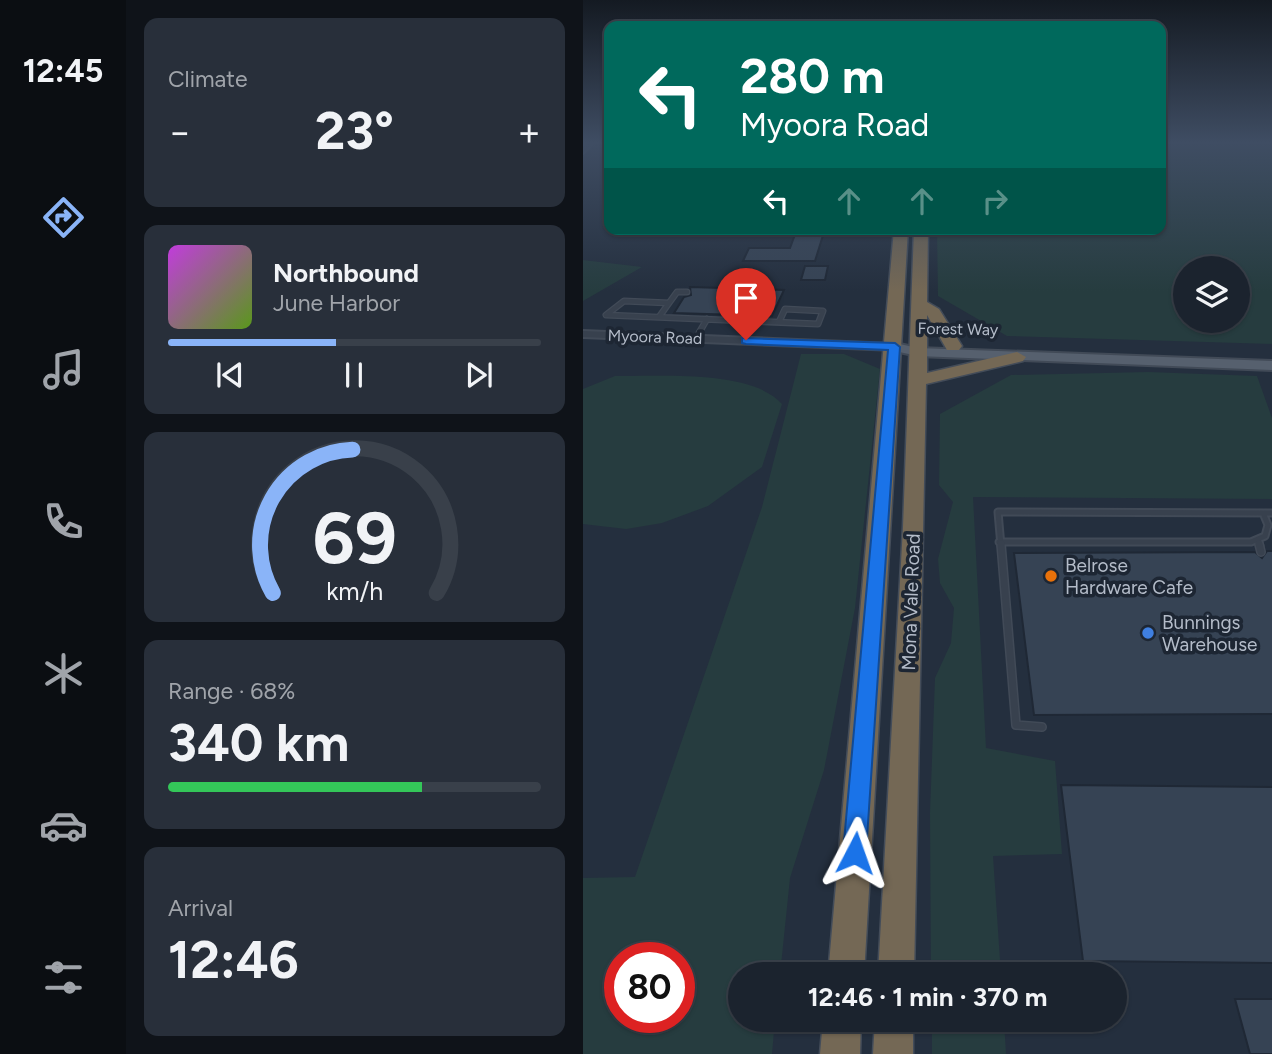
<!DOCTYPE html>
<meta charset="utf-8">
<style>
body{margin:0;font-family:Figtree,sans-serif;background:#282f3a;color:#f1f3f6;height:100vh;display:flex;flex-direction:column;font-size:26px;white-space:nowrap}
*{box-sizing:border-box;margin:0}
p{font-size:23px;color:#a0a4aa}
.icon{flex:none;width:38px;height:38px;fill:none;stroke:currentColor;stroke-width:2;stroke-linecap:round;stroke-linejoin:round}
.map{position:relative;flex:1;overflow:hidden}
.details{display:flex;flex-direction:column;gap:18px;padding:18px;background:#0f1319;width:457px}
.details>*{flex:none}
.guide{position:absolute;left:21px;top:21px;width:562px;height:214px;border-radius:14px;box-shadow:0 2px 5px #0004,0 0 0 2px #39404a;background:#00695c;color:#fff;overflow:hidden}
.buttons{position:absolute;left:590px;top:256px;display:grid;gap:14px}
.buttons a{display:grid;place-items:center;width:77px;height:77px;border-radius:50%;background:#1b232e;box-shadow:0 2px 5px #0004,0 0 0 2px #39404a;font-size:35px}
.speed{position:absolute;left:21px;top:942px;display:flex;gap:14px;font-size:35px;font-weight:700;text-align:center}
.speed>*{display:grid;place-content:center;width:91px;height:91px;border-radius:50%;background:#1b232e;box-shadow:0 2px 5px #0004,0 0 0 2px #39404a;line-height:1}
.speed .limit{border:10px solid #d22;background:#fff;color:#111}
.pin{position:absolute;display:grid;place-items:center;width:60px;height:60px;color:#fff;margin:-72px -30px;border-radius:50% 50% 50% 0;rotate:-45deg;box-shadow:0 0 7px #0007}
.pin .icon{rotate:45deg}
.me{position:absolute;width:77px;margin:-38px;rotate:4deg;stroke-linejoin:round;filter:drop-shadow(0 0 5px #0008)}
.turn{display:flex;align-items:center;gap:24px;height:147px;padding:0 21px;font-size:32px}
.turn .icon{width:91px;height:91px;stroke-width:2.5}
.turn b{display:block;font-size:49px;line-height:60px}
.lanes{display:flex;align-items:center;height:66px;padding:0 21px;background:#0003;justify-content:center;gap:35px;direction:ltr}
.lanes .off{opacity:.35}
.big{font-size:52px;font-weight:700;line-height:1.1}
.details .card{flex:1;display:flex;flex-direction:column;justify-content:center;gap:10px;min-width:0;padding:0 24px;border-radius:14px;background:#282f3a}
.details .dial{align-items:center;gap:0}
.dial svg{height:182px;overflow:visible;fill:none;stroke:#39404a;stroke-width:7;stroke-linecap:round;text-anchor:middle}
.dial text{fill:#f1f3f6;stroke:none}
.song{display:flex;align-items:center;gap:21px}
.cover{width:84px;height:84px;border-radius:10px;background:linear-gradient(135deg,hsl(290 70% 55%),hsl(90 70% 35%))}
.played{height:7px;border-radius:4px;background:linear-gradient(90deg,#8ab4f8 45%,#39404a 45%)}
.keys{display:flex;justify-content:space-around;direction:ltr}
.heat{display:flex;justify-content:space-between;align-items:center;font-size:38px;direction:ltr}
.charge{height:10px;border-radius:5px;background:linear-gradient(90deg,#34c759 68%,#39404a 0)}
.trip{position:absolute;left:145px;top:962px;width:399px;height:70px;border-radius:35px;background:#1b232e;box-shadow:0 2px 5px #0004,0 0 0 2px #39404a;font-weight:700;line-height:70px;text-align:center}
main{display:flex;flex:1;min-height:0}
.tabs{display:flex;flex-direction:column;width:126px;justify-content:space-around;align-items:center;background:#0b0e12;color:#a0a4aa}
.tabs .icon{width:49px;height:49px}
.tabs .selected{color:#8ab4f8}
.tabs b{font-size:32px;color:#f1f3f6}
.map>svg:first-child{display:block}
</style>
<main>
<nav class="tabs">
<b>12:45</b>
<svg class="icon selected" aria-label="directions" viewBox="0 0 24 24"><path d="M12 3l9 9-9 9-9-9zM9 14v-3h6M13 9l2 2-2 2"/></svg>
<svg class="icon" aria-label="music" viewBox="0 0 24 24"><path d="M9 18V5l10-2v13"/><circle cx="6" cy="18" r="3"/><circle cx="16" cy="16" r="3"/></svg>
<svg class="icon" aria-label="phone" viewBox="0 0 24 24"><path d="M5 4h4l2 5-3 2q2 4 5 5l2-3 5 2v4C11 20 4 13 5 4z"/></svg>
<svg class="icon" aria-label="climate" viewBox="0 0 24 24"><path d="M12 3v18M4 7l16 10M4 17L20 7"/></svg>
<svg class="icon" aria-label="car" viewBox="0 0 24 24"><path d="M5 17H2v-5l4-1 3-4h7l3 4 3 1v5h-3M9 17h6M6 11h13"/><circle cx="7" cy="17" r="2"/><circle cx="17" cy="17" r="2"/></svg>
<svg class="icon" aria-label="filters" viewBox="0 0 24 24"><path d="M4 7h16M4 17h16"/><circle cx="9" cy="7" r="2"/><circle cx="15" cy="17" r="2"/></svg>
</nav>
<section class="details">
<div class="card"><p>Climate</p>
<div class="heat"><a>−</a><b class="big">23°</b><a>+</a></div>
</div>
<div class="card">
<div class="song"><i class="cover"></i><div><b>Northbound</b><p>June Harbor</p></div></div>
<div class="played"></div>
<div class="keys"><svg class="icon" aria-label="previous" viewBox="0 0 24 24"><path d="M18 5L8 12l10 7zM5 5v14"/></svg><svg class="icon" aria-label="pause" viewBox="0 0 24 24"><path d="M8 5v14M16 5v14"/></svg><svg class="icon" aria-label="next" viewBox="0 0 24 24"><path d="M6 5l10 7-10 7zM19 5v14"/></svg></div>
</div>
<div class="card dial"><svg viewBox="0 0 100 80">
<path d="M14 69A42 42 0 1 1 86 69"/>
<path d="M14 69A42 42 0 0 1 49 6" stroke="#8ab4f8"/>
<text x="50" y="56" font-size="32" font-weight="700">69</text>
<text x="50" y="72" font-size="11">km/h</text>
</svg></div>
<div class="card"><p>Range · 68%</p><b class="big">340 km</b><div class="charge"></div></div>
<div class="card"><p>Arrival</p><b class="big">12:46</b></div>
</section>
<div class="map">
<svg width="690" height="1054" viewBox="0 0 690 1054">
<rect width="100%" height="100%" fill="#242f3e"/>
<path fill="#263c3f" fill-rule="evenodd" d="M578 143H689V344L424 336 355 296 354 229H578ZM602 268H654V320H602Z
M0 260 59 267 0 301Z
M218 354H261L297 369 272 608 241 770 207 878 197 975H158V1020H192L189 1054H0V878L52 877 179 507ZM96 957V1017H37V957Z
M565 372 674 376 689 418V499L390 497 403 748 472 761 479 854 410 856 418 975H348L347 813 352 678 368 643 371 608 357 583 355 559 370 502 356 485 357 414 428 375Z
M32 376C76 377 168 369 199 404L179 467 125 506 79 523 43 529 0 524V389Z
M349 1020H421L423 1054H349Z"/>
<path fill="#364354" stroke="#1f2835" stroke-width="2" d="M214 229H242L232 261H160L166 248H207Z
M222 266H245L242 280H218Z
M107 287 201 290 189 316 91 313 101 297 108 295Z
M684 551H690V714L451 715 431 553 672 552 679 558Z
M478 785 690 787V963L500 961Z
M652 999H690V1054H667Z"/>
<g fill="none" stroke-linecap="round" stroke-linejoin="round">
<g stroke="#414a57" stroke-width="7">
<path id="lane-far2" d="M86 303 94 292H104
M76 317 86 303 41 301 23 315 235 324 240 311 202 309 196 322
M113 338 124 319"/>
</g>
<g stroke="#414a57" stroke-width="9">
<path id="lane-far1" d="M675 539 677 546
M416 542H668L682 536 685 525 680 513
M418 546 415 512 690 513"/>
</g>
<g stroke="#414a57" stroke-width="10">
<path id="lane" d="M418 544 433 725 459 727
M676 544 678 552"/>
</g>
<g stroke="#414a57" stroke-width="4">
<path id="street" d="M4 143H10L0 153V147Z
M0 331 312 344 317 347 312 350 0 337Z"/>
</g>
<g stroke="#414a57" stroke-width="4">
<path id="primary" d="M312 343 335 348 690 361V370L335 356 307 350 305 347Z"/>
</g>
<g stroke="#434c59" stroke-width="3">
<path id="highway" d="M311 229H325L281 975H245Z
M331 229H345L344 302 356 309 379 346 376 350H364L344 315V373L434 352 443 357 440 361 343 384 331 975H295L320 527Z
M240 1020H278L277 1054H237Z
M292 1020H330V1054H290Z"/>
</g>
<use href="#lane-far2" stroke="#38414e" stroke-width="4.5"/>
<use href="#lane-far1" stroke="#38414e" stroke-width="5"/>
<use href="#lane" stroke="#38414e" stroke-width="7"/>
<use href="#street" fill="#38414e" fill-rule="evenodd"/>
<use href="#primary" fill="#56606e" fill-rule="evenodd"/>
<use href="#highway" fill="#746855" fill-rule="evenodd"/>
</g>
<linearGradient id="sky" x2="0" y2="1"><stop stop-color="#141a22"/><stop offset="0.49" stop-color="#3f4d63"/><stop offset="1" stop-color="#3f4d63" stop-opacity="0"/></linearGradient>
<rect width="690" height="291" fill="url(#sky)"/>
<path fill="#1a73e8" stroke="#114b97" stroke-width="2" d="M159 338 312 343 317 347 283 853 280 861 272 865 264 861 260 853 305 350 163 344 159 343Z"/>
<circle fill="#e8710a" stroke="#1d2633" stroke-width="2.5" cx="468" cy="576" r="7"/>
<circle fill="#3f7fe0" stroke="#1d2633" stroke-width="2.5" cx="565" cy="633" r="7"/>
<g text-anchor="middle" dominant-baseline="central" stroke-width="7" stroke-linejoin="round" paint-order="stroke">
<g font-size="16" fill="#b4bcc9" stroke="#1d2633">
<text transform="translate(375 329) rotate(1)">Forest Way</text>
<text transform="translate(72 337) rotate(2)">Myoora Road</text>
</g>
<g font-size="19" fill="#b4bcc9" stroke="#1d2633" text-anchor="start">
<text x="482" y="565">Belrose<tspan x="482" dy="22">Hardware Cafe</tspan></text>
<text x="579" y="622">Bunnings<tspan x="579" dy="22">Warehouse</tspan></text>
</g>
<g font-size="19" fill="#b4bcc9" stroke="#1d2633">
<text transform="translate(328 602) rotate(-88)">Mona Vale Road</text>
</g>
</g>
</svg>
<div class="buttons">
<a><svg class="icon" aria-label="layers" viewBox="0 0 24 24"><path d="M12 4l9 5-9 5-9-5zM3 14l9 5 9-5"/></svg></a>
</div>
<div class="speed"><div class="limit">80</div></div>
<div class="pin" style="left:163px;top:340px;background:#d93025"><svg class="icon" aria-label="arrive" viewBox="0 0 24 24"><path d="M6 21V4h12l-3 4 3 4H6"/></svg></div>
<svg class="me" style="left:272px;top:853px" viewBox="-20 -20 40 40"><path d="M0-17L14 15 0 8-14 15z" fill="#1a73e8" stroke="#fff" stroke-width="4"/></svg>
<div class="trip">12:46 · 1 min · 370 m</div>
<div class="guide">
<div class="turn"><svg class="icon" aria-label="left" viewBox="0 0 24 24"><path d="M17 20v-9H6M10 6l-5 5 5 5"/></svg><div><b>280 m</b>Myoora Road</div></div>
<div class="lanes"><svg class="icon" aria-label="left" viewBox="0 0 24 24"><path d="M17 20v-9H6M10 6l-5 5 5 5"/></svg><svg class="icon off" aria-label="ahead" viewBox="0 0 24 24"><path d="M12 20V5M6 11l6-6 6 6"/></svg><svg class="icon off" aria-label="ahead" viewBox="0 0 24 24"><path d="M12 20V5M6 11l6-6 6 6"/></svg><svg class="icon off" aria-label="right" viewBox="0 0 24 24"><path d="M7 20v-9h11M14 6l5 5-5 5"/></svg></div>
</div>
</div>
</main>
